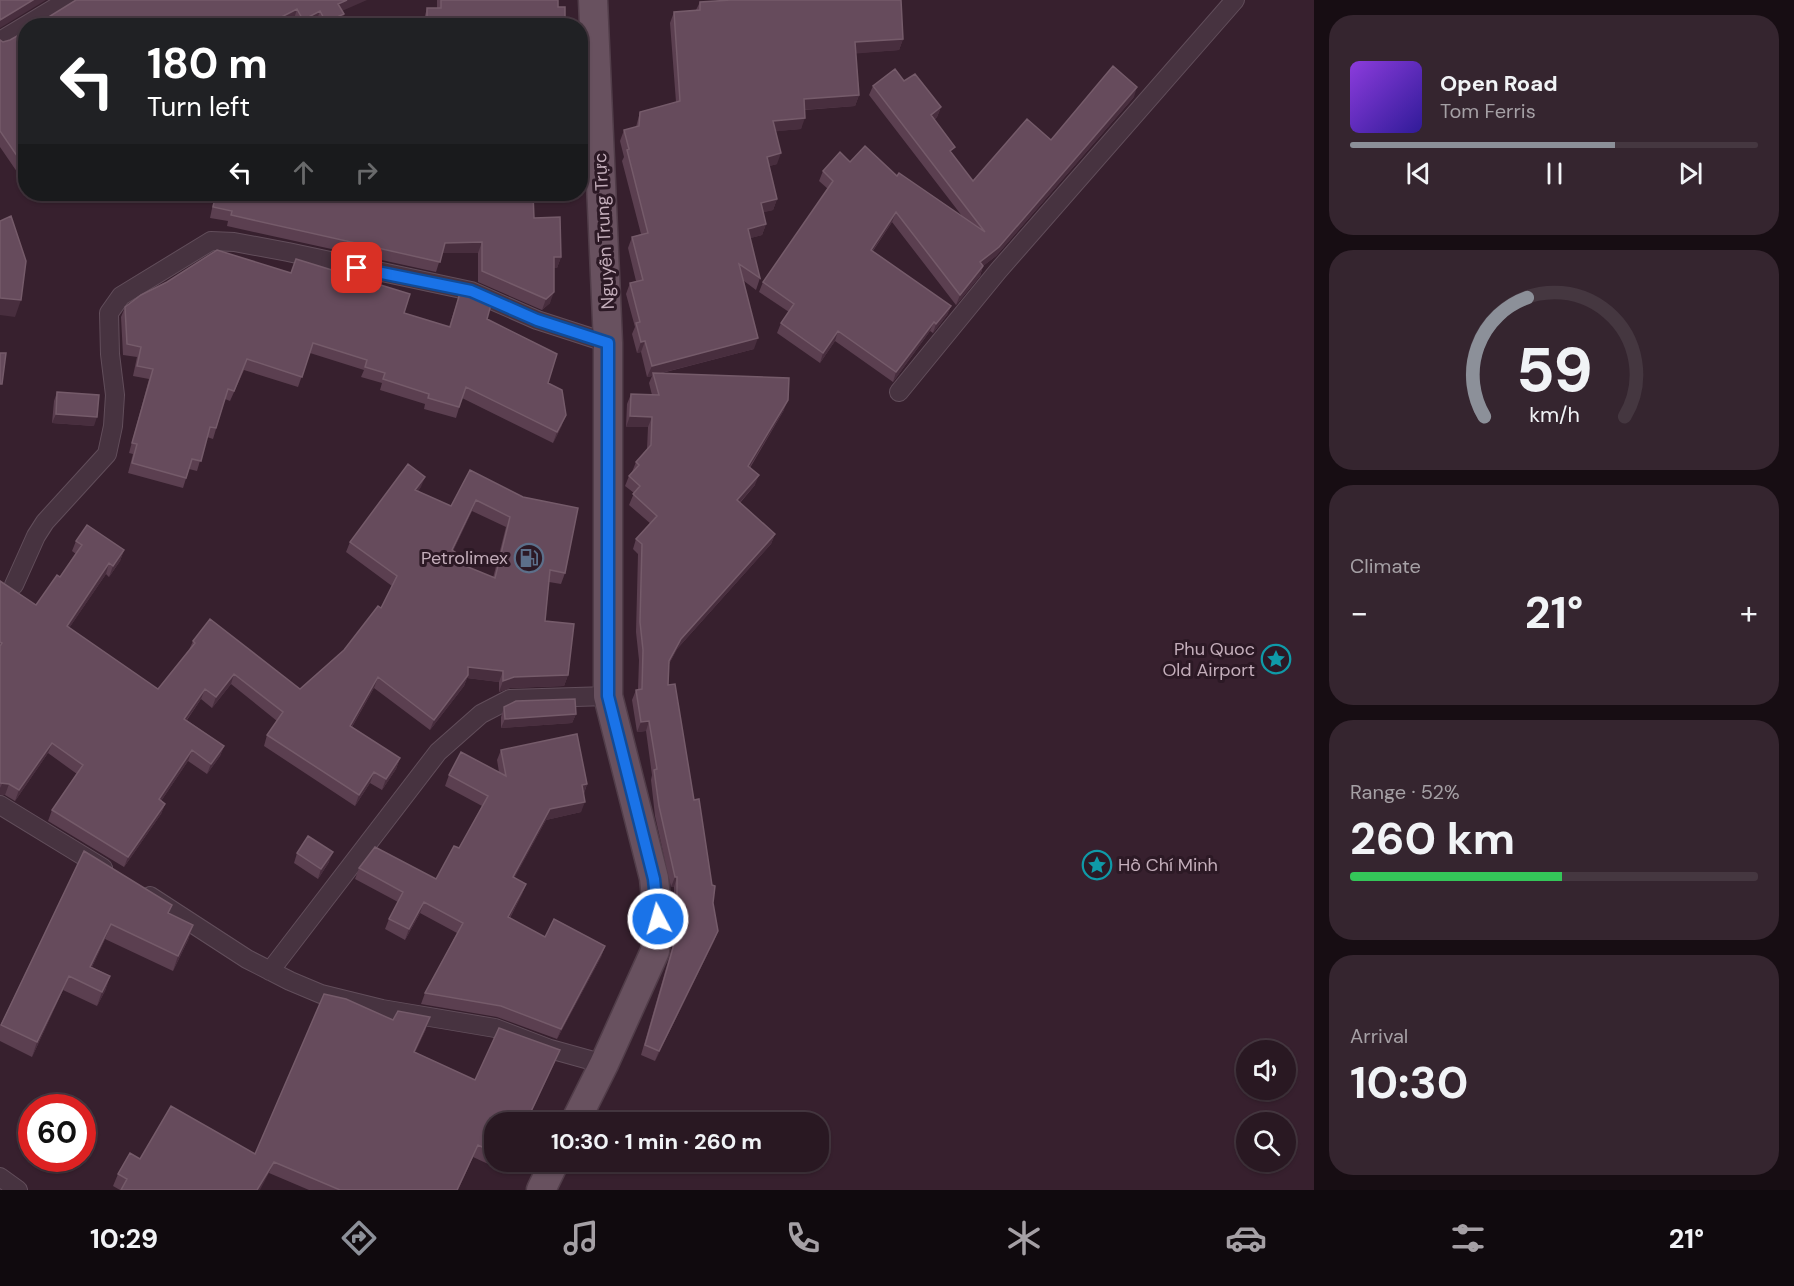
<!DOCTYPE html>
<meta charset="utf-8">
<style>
body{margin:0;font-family:"DM Sans",sans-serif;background:#35252f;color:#f1f3f6;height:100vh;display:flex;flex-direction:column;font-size:22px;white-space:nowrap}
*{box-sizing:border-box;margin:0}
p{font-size:20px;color:#a5a0a5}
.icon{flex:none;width:33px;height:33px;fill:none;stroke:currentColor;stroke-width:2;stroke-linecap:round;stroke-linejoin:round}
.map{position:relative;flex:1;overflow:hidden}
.details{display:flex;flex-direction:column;gap:15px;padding:15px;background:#170d13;width:480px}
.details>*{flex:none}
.hud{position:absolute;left:18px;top:18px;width:570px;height:183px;border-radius:24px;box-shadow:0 2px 4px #0004,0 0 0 2px #453740;background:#202124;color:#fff;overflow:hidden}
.controls{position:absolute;left:1236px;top:1040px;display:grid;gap:12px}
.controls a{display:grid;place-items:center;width:60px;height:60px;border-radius:50%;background:#291822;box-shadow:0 2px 4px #0004,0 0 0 2px #453740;font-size:30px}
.speed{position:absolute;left:18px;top:1094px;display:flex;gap:12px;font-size:30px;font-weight:700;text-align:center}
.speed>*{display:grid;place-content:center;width:78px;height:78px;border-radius:50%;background:#291822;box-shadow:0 2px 4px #0004,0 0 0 2px #453740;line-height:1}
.speed .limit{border:9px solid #d22;background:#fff;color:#111}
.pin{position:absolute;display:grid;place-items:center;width:51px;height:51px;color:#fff;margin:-26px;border-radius:12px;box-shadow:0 3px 9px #0006}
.me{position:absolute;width:66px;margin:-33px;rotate:354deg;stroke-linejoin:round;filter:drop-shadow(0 0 4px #0008)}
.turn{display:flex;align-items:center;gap:21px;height:126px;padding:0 30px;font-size:27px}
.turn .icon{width:78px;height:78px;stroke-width:2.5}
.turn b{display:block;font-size:42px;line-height:51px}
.lanes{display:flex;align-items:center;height:57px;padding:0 30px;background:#0003;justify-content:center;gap:30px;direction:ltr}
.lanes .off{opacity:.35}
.big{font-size:45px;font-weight:700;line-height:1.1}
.details .widget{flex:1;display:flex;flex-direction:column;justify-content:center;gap:9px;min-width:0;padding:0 21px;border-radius:24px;background:#35252f}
.details .dial{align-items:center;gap:0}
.dial svg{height:156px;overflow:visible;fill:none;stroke:#453740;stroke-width:7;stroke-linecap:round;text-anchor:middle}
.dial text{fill:#f1f3f6;stroke:none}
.song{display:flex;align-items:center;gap:18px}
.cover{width:72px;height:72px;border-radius:9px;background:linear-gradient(135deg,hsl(270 70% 55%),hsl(250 70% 35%))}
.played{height:6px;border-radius:3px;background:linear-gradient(90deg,#8c9099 65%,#453740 65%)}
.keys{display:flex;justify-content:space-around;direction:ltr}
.heat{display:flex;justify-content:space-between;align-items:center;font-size:33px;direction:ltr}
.charge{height:9px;border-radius:4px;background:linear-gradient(90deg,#34c759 52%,#453740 0)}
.trip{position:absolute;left:484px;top:1112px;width:345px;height:60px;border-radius:24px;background:#291822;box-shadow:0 2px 4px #0004,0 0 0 2px #453740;font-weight:700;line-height:60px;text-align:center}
.tabs{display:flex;height:96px;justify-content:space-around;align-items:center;background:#100a0e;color:#a5a0a5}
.tabs .icon{width:42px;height:42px}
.tabs .selected{color:#8c9099}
.tabs b{font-size:27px;color:#f1f3f6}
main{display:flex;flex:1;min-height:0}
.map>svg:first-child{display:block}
</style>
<main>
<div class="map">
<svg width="1314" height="1190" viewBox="0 0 1314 1190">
<rect width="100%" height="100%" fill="#37202e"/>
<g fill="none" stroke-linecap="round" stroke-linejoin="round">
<g stroke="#624e5b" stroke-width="20">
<path id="minor" d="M0 41 68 0
M899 392 998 271 1235 0
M14 585 36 536 45 522 107 454 113 426 115 395 110 354 109 313 121 296 211 241 234 242 288 252 471 291 537 320 608 343
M0 805 103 868
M150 896 247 959 290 981 321 994 382 1009 495 1028 550 1049 604 1064
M270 971 438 752 481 714 510 699 608 696
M0 1177 18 1190"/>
</g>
<g stroke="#513d49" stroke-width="31">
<path id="primary" d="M575 1122 604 1064 655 951 658 919 654 878 608 696V343L593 0
M541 1190 555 1161"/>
</g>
<use href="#minor" stroke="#473340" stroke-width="18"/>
<use href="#primary" stroke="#68515f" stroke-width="28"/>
</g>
<path fill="#5b3f50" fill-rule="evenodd" d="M76 0 342 11 344 14 340 24 337 26H318L316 22 308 26H297L294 19Z
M437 0H558V7L565 26H424V19L427 8H437Z
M700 2 903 39 899 50 856 53 859 95 855 106 805 110 801 129 776 131 777 164 769 166 777 199 773 210 763 212 766 224 762 235 750 238 760 278 756 290 744 281 754 349 662 373 784 410 750 468 755 485 740 503 775 534 771 544 677 649 669 664 668 685 694 800 718 931 714 941 655 1061 641 1055 677 930 674 929V887H671L655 816 651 780 652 775 646 731 637 732 632 700 636 690H638L639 660 636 632 638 554 633 549 636 539 651 524 629 505 634 493 625 486 629 476 632 472 636 462 647 449 648 427H626L627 404 631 394 652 395 649 383 652 376 647 377 641 352 637 353 632 334 635 327 626 294 630 283 636 281 628 248 632 237 641 234 622 161 624 157 620 141 624 130 636 127 640 112 676 102 670 23 674 12 696 10Z
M26 31V185L0 147V40L3 42 10 40Z
M873 86 941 107 937 117 934 120 952 154 973 181 1134 97 996 256 983 266 980 276 956 305 892 222 873 251 951 306 947 315 933 333 930 331 893 382 835 341 820 363 777 333 781 323 789 312 759 292 763 282 828 189 819 181 823 171 850 162 897 176 962 216 869 95Z
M215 194H533L534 218 561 257 557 268H554L550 303 542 310 478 282V253H442L436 272 227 226 228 221 210 218Z
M460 293 481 299 482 296 487 319 548 383 562 425 553 443 462 398 456 418 424 409 425 404 380 390 382 383 361 377 364 370 310 353 298 387 244 370 230 401 225 399 213 439 207 437 197 471 189 469 183 488 128 473 133 454 129 453 149 379 133 376 137 357 123 355 121 317 125 307 404 313 449 327Z
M57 392 94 426 52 423 54 401Z
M470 470 565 573 561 584 549 582 545 621 568 675 564 686 510 688 499 692V682L467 678 464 686 430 730 374 688 352 727 400 758 396 769 382 790 370 783 355 806 264 746 267 735 277 721 231 684 212 708 201 699 187 720 224 746 220 756 207 774 188 761 161 801 165 804 161 814 124 867 48 821 52 810 77 774 48 753 15 801 5 795H0V581L36 605 60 577 76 554 72 551 76 541 124 550 120 561 109 577 106 574 69 628 158 689 189 650 193 641 300 689 344 650 381 608 392 586 346 552 350 542 421 487 418 491 451 506ZM472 511 506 527 493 578 452 560 453 551Z
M504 707 576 714 572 723 501 728V717Z
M501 750 587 784 584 794 581 812 546 820 514 878 526 884 522 894 510 918 545 937 605 946 601 957 557 1039 497 1017 421 1004 425 993 457 933 420 913 405 940 385 929 389 919 398 902 355 879 359 868 436 879 459 848 482 806 445 786 449 775 499 772 497 760Z
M84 851 172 905 168 913 193 925 188 940 173 971 105 939 92 967 110 976 105 991 97 1006 63 990 32 1057 0 1041V1026Z
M297 853 329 862 318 879 294 863Z
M393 1020 426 1029 415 1052 475 1080 555 1062 495 1122V1161H516L510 1174 473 1157 458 1190H309L269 1173 120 1190 113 1186 118 1174 140 1159 255 1154Z"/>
<path fill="#482e3e" d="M33 0H46L0 28V20Z
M347 0H367L335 14 338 4Z
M297 9 294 19 281 26H264Z
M320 11 316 22 308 26H301L303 20Z
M344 14 340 24 337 26H325L326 22Z
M903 39 899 50 851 54 855 42Z
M1137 87 1134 97 996 256 983 266 980 276 956 305 960 295 980 262Z
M859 95 855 106 800 110 804 99Z
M941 107 937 117 927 125 931 115Z
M805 118 801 129 769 132 773 121Z
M781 153 777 164 763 168 767 157Z
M777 199 773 210 757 214 761 203Z
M896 212 892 222 867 259 871 250Z
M766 224 762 235 744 240 748 229Z
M482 242 478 253H442L445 243Z
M554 257H561L557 268H550Z
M554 292 550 303 542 310 546 299Z
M0 298 21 300 15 317 0 315Z
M951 306 947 315 933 333 936 324Z
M934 322 930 331 893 382 896 372Z
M838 331 835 341 820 363 823 353Z
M758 338 754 349 653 375V373L652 376 647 377 652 366Z
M645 341 641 352 637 353 641 342Z
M788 400 784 410 744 476 748 466Z
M56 414 97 417 94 426 52 423Z
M566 415 562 425 553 443 557 432Z
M630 416 652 417 648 427H626Z
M759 475 755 485 733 510 737 500Z
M425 477 421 487 411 500 415 490Z
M476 500 472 511 448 561 452 550Z
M775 534 771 544 677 649 665 671 669 661 681 639Z
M124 550 120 561 109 577 113 566Z
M109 563 106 574 63 637 67 626Z
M468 667 503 671 499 682 467 678 464 686 430 730 434 720Z
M234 674 231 684 212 708 216 697Z
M568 675 564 686 510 688 499 692 503 681 514 677Z
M378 677 374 688 346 737 350 726Z
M205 689 201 699 180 729 184 719Z
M576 714 572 723 501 728 505 719Z
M649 721 646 731 637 732 641 722Z
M52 743 48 753 15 801 19 790Z
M224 746 220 756 207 774 211 764Z
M192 750 188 761 155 810 159 799Z
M400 758 396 769 382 790 386 779Z
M374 772 370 783 355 806 359 795Z
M2 784H9L5 795H0V788Z
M587 784 583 795 582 785Z
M585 802 581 812 546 820 509 888 513 877 550 809Z
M165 804 161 814 124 867 128 857Z
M333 852 329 862 318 879 321 869Z
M675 877H677L674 887H671Z
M526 884 522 894 504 928 508 917Z
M424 902 420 913 405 940 409 929Z
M111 924 105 939 85 981 90 967Z
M193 925 188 940 173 971 178 956Z
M718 931 714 941 655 1061 659 1051Z
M605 946 601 957 557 1039 561 1029Z
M69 976 63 990 32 1057 37 1042Z
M110 976 105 991 97 1006 102 992Z
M430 1017 426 1029 410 1064 414 1052Z
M560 1050 555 1062 527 1122H526Z
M478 1145 473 1157 458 1190H457Z
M274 1162 269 1173 260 1190H257Z"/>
<path fill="#664b5c" stroke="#755b6a" stroke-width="1.5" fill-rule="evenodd" d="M0 0H33L0 20Z
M76 0H347L338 4 344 14 326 22 320 11 303 20 297 9 264 26H34Z
M441 0H558V7H565V26H427V8H441Z
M731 0H901L903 39 855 42 859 95 804 99 805 118 773 121 781 153 767 157 777 199 761 203 766 224 748 229 760 278 739 264 758 338 652 366 645 341 641 342 636 323 640 322 630 283 643 280 632 237 648 233 627 150 629 149 624 130 639 126 640 112 680 101 674 12 700 10V2Z
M26 31V169L0 131V40L3 42 10 40Z
M1113 66 1137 87 999 247 980 262 983 266 960 295 896 212 871 250 951 306 936 324 934 322 896 372 838 331 823 353 781 323 794 304 763 282 833 181 823 171 840 152 850 162 865 146 897 176 899 173 985 232 873 86 895 69 904 81 915 74 941 107 931 115 955 147 950 151 973 181 1027 119 1051 140Z
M216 194H533L534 218 560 217 561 257H554V292L546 299 482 271V242L445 243 440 262 231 215 232 211 213 207Z
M11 216 26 261 21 300 0 298V221Z
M217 250 291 273 296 259 410 294 404 313 450 327 460 293 482 299V296L492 301 487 319 557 354 548 383 562 390 566 415 557 432 466 387 459 407 428 398 429 394 383 379 385 373 365 367 367 360 313 343 302 377 247 359 234 391 228 389 216 428 210 427 201 461 192 459 186 478 132 463 137 444 132 443 153 369 137 366 141 347 127 344 125 307 141 295 167 282Z
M0 353H6L2 384H0Z
M653 373 789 378 788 400 748 466 759 475 737 500 775 534 681 639 669 661 668 685 675 684 694 800 699 799 712 885 715 886 713 903 718 931 659 1051 645 1045 681 920 677 919V877H675L659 806 654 770 657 769 649 721 641 722 636 690 642 689 643 650 640 622 642 544 636 539 657 516 633 494 640 486 629 476 639 465 636 462 651 445 652 417 630 416 631 394 659 395Z
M57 392 99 395 97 417 56 414Z
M408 464 425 477 415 490 451 506 470 470 523 497 578 508 565 573 550 570 545 621 574 624 568 675 514 677 503 681V671L468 667V675L434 720 378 677 350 726 400 758 386 779 374 772 359 795 267 735 283 712 234 674 216 697 205 689 184 719 224 746 211 764 192 750 159 799 165 804 128 857 52 810 83 765 52 743 19 790 9 784 0 783V646L2 643 0 642V581L36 605 57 575 60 577 82 545 76 541 87 525 124 550 113 566 109 563 67 626 158 689 195 643 193 641 210 619 300 689 344 650 378 606 381 608 397 576 350 542ZM476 500 510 517 495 578 451 560 455 552 452 550Z
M575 699 576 714 505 719 504 707 516 701Z
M577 734 587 784 582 785 585 802 550 809 513 877 526 884 508 917 545 937 554 919 605 946 561 1029 501 1006 425 993 463 923 424 902 409 929 389 919 403 892 359 868 375 847 436 879 454 846 459 848 488 796 449 775 461 752 506 776 501 750Z
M308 836 333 852 321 869 297 853Z
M84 851 172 905 168 913 193 925 178 956 111 924 90 967 110 976 102 992 69 976 37 1042 1 1025Z
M324 994 346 999 393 1020 398 1011 430 1017 414 1052 475 1080 499 1028 560 1050 526 1122H495V1153L478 1145 457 1190H458H340L274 1162 257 1190H121L127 1179 118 1174 130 1153 140 1159 171 1106 255 1154Z"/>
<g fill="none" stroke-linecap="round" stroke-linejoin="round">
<g stroke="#114b97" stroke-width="15">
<path id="route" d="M357 268 471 291 537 320 608 343V696L654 879 658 919"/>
</g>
<use href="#route" stroke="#1a73e8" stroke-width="10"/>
</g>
<defs>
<g id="fuel-ring" transform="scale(1.5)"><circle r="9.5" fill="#2c1925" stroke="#5c6f8a" stroke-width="1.5"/><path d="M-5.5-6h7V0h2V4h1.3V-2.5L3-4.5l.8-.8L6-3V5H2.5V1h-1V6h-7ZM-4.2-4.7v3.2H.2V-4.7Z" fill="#5c6f8a"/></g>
<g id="sight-ring" transform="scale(1.5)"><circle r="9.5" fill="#2c1925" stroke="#0f9aa8" stroke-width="1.5"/><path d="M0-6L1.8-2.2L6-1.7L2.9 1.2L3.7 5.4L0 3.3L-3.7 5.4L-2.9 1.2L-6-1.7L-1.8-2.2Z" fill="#0f9aa8"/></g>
</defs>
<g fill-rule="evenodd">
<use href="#fuel-ring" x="529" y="558"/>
<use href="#sight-ring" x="1276" y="659"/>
<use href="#sight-ring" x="1097" y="865"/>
</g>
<g text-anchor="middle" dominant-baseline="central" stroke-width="6" stroke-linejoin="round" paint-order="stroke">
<g font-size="18" fill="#c4aebb" stroke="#2c1925">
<text transform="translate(604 231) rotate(-93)">Nguyễn Trung Trực</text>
</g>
<g font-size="18" fill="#c4aebb" stroke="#2c1925" text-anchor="end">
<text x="508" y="558">Petrolimex</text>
<text x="1255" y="649">Phu Quoc<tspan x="1255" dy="21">Old Airport</tspan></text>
<text x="1118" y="865" text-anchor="start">Hồ Chí Minh</text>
</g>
</g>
</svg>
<div class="controls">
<a><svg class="icon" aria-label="sound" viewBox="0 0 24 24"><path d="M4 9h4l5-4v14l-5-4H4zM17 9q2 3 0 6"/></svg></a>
<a><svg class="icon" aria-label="search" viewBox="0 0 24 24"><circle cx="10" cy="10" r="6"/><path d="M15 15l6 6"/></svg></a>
</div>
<div class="speed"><div class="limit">60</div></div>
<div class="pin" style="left:357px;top:268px;background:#d93025"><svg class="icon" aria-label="arrive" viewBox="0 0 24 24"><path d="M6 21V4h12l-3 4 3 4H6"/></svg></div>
<svg class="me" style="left:658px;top:919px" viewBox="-20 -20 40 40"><circle r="17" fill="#1a73e8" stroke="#fff" stroke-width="3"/><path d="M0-11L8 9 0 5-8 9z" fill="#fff"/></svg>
<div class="trip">10:30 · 1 min · 260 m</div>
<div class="hud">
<div class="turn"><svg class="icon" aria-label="left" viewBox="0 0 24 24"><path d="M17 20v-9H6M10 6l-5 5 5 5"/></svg><div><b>180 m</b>Turn left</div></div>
<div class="lanes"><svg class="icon" aria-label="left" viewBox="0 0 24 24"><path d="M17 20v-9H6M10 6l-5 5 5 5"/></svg><svg class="icon off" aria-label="ahead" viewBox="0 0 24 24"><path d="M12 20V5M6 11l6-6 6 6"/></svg><svg class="icon off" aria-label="right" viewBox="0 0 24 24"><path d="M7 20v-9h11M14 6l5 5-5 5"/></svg></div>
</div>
</div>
<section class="details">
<div class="widget">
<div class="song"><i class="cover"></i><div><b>Open Road</b><p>Tom Ferris</p></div></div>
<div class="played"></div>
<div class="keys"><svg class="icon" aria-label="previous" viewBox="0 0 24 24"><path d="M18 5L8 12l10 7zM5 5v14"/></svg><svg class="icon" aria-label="pause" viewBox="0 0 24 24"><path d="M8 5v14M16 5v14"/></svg><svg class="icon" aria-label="next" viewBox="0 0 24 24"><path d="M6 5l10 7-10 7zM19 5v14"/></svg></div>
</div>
<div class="widget dial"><svg viewBox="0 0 100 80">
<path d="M14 69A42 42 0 1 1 86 69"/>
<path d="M14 69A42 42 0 0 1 36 8" stroke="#8c9099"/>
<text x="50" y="56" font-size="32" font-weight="700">59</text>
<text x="50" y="72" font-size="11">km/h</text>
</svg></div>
<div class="widget"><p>Climate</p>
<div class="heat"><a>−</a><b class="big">21°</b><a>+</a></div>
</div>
<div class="widget"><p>Range · 52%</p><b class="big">260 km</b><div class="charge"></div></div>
<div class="widget"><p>Arrival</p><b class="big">10:30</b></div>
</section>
</main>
<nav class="tabs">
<b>10:29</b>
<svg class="icon selected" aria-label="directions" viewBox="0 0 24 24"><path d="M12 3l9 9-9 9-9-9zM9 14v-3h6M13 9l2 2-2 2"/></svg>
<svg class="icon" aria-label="music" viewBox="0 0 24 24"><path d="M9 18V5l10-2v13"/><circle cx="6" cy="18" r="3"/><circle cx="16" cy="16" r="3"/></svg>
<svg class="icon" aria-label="phone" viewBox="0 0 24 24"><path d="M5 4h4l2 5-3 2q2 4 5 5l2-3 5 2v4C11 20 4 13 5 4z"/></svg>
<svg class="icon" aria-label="climate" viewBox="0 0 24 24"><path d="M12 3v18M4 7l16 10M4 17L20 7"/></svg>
<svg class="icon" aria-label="car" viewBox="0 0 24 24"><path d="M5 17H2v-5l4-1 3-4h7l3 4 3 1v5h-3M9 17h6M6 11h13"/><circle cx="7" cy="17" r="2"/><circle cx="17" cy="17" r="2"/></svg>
<svg class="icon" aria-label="filters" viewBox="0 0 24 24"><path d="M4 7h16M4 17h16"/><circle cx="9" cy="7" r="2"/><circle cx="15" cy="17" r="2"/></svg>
<b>21°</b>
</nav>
